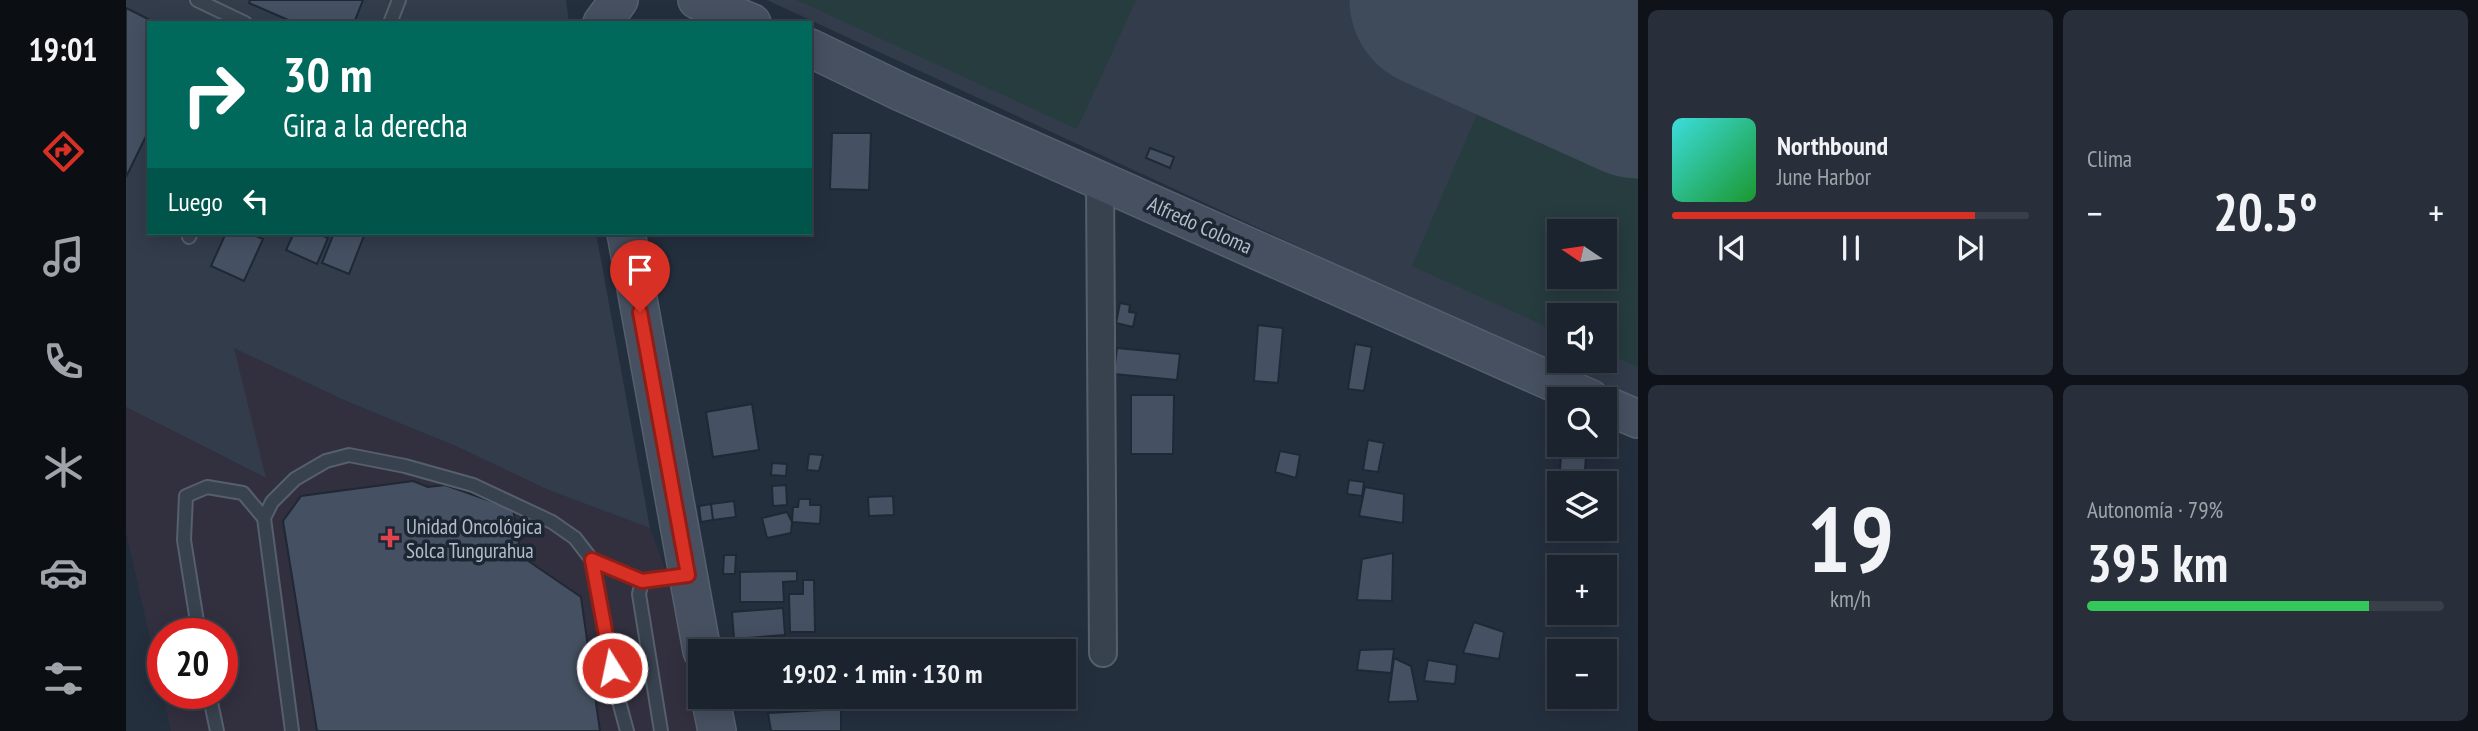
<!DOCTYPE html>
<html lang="es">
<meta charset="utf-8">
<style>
body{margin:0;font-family:"PT Sans Narrow",sans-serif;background:#282f3a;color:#f1f3f6;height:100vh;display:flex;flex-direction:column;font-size:26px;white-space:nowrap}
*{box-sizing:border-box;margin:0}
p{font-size:23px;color:#a0a4aa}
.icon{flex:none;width:38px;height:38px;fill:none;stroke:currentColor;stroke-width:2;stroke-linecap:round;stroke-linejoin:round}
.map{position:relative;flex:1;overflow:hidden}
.panel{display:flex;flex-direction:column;gap:10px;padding:10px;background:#0f1319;width:840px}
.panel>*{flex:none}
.banner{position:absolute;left:21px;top:21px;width:665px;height:214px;border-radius:0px;box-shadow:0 4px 18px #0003,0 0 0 2px #39404a;background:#00695c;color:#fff;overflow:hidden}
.needle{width:46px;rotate:283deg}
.buttons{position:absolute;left:1421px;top:219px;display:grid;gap:14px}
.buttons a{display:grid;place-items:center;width:70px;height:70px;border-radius:0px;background:#1b232e;box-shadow:0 4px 18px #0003,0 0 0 2px #39404a;font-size:35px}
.speed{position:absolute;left:21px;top:618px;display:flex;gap:14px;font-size:35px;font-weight:700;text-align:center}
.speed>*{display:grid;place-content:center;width:91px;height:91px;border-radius:50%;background:#1b232e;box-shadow:0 4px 18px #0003,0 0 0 2px #39404a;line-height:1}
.speed .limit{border:10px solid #d22;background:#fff;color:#111}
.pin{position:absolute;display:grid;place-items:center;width:60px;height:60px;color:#fff;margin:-72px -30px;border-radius:50% 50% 50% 0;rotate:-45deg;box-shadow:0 0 7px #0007}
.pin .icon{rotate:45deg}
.me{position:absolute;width:77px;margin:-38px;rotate:350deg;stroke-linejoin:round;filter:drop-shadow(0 0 5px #0008)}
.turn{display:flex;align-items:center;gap:24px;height:147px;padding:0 21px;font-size:32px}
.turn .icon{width:91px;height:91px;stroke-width:2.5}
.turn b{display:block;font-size:49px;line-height:60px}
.then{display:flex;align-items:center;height:66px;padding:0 21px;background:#0003;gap:14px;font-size:26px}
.big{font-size:52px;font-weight:700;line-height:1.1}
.panel .card{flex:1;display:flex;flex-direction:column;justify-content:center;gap:10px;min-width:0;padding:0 24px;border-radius:10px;background:#282f3a}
.panel .dial{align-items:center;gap:0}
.dial b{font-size:91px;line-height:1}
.song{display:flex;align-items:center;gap:21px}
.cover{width:84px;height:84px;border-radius:10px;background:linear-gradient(135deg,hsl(180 70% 55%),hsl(130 70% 35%))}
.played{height:7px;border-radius:4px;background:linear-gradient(90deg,#d93025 85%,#39404a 85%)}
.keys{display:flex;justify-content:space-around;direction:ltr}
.heat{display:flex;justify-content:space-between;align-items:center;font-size:38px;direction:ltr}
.charge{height:10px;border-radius:5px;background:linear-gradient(90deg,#34c759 79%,#39404a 0)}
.panel .tiles{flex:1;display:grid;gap:10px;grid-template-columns:repeat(2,1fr)}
.trip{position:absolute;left:562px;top:639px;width:388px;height:70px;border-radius:0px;background:#1b232e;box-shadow:0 4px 18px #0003,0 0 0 2px #39404a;font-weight:700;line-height:70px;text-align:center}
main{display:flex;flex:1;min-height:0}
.dock{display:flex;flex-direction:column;width:126px;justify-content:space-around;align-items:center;background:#0b0e12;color:#a0a4aa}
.dock .icon{width:49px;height:49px}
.dock .selected{color:#d93025}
.dock b{font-size:32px;color:#f1f3f6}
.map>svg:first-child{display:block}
</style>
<main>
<nav class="dock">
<b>19:01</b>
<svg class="icon selected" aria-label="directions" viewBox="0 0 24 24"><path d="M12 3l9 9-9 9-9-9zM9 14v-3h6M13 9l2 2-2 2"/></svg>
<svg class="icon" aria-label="music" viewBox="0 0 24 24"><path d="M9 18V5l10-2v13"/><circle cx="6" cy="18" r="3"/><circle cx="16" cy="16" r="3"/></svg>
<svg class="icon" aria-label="phone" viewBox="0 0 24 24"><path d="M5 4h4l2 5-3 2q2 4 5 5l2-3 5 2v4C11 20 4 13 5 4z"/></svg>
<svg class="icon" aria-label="climate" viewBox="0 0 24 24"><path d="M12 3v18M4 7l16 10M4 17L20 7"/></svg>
<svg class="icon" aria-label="car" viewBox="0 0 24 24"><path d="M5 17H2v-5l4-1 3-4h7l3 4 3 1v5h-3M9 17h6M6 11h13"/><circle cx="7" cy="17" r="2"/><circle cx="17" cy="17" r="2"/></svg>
<svg class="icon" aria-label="filters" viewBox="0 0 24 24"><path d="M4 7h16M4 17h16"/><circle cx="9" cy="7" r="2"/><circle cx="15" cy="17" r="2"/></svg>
</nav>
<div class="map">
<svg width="1512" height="731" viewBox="0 0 1512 731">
<rect width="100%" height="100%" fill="#242f3e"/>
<path fill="#32303f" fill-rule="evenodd" d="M107 347 220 401 332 447 420 489 524 528 549 596 572 731H45L0 532V407L139 478ZM37 634H96V693H37Z"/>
<path fill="#323c4b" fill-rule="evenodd" d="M0 0H440L443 23H23V233H470L524 528 420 489 332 447 220 401 108 348 140 478 0 407Z
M641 0H1512V399L1251 283ZM1433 231H1479V276H1433ZM1433 315H1479V360H1433Z"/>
<path fill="#263c3f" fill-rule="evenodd" d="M671 0H1010L951 129Z
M1365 82 1512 146V367L1479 352V315H1433V332L1286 266ZM1433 231H1479V276H1433Z"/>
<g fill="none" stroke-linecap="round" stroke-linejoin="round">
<path stroke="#3f4a5a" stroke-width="177" d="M1312 0 1512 90"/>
</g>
<path fill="#455162" stroke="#1f2835" stroke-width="2" d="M124 0H237L228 23H169L123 3Z
M0 8 30 23H23V130L0 177Z
M706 133H745L743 190 704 189Z
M1024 148 1048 157 1044 168 1020 158Z
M100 233H123L137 239 118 281 85 266Z
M168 233H190L202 238 191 264 160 250Z
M208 233H239L223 274 196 263Z
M994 303 1004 305 1003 312 1010 313 1007 327 990 323Z
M1132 325 1157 328 1152 383 1128 381Z
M1229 344 1246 347 1238 391 1222 389Z
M991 348 1054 354 1051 380 988 374Z
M1005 395H1048L1047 454H1005Z
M626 404 633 450 587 457 580 412Z
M1242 440 1258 443 1252 472 1237 470Z
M1436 444H1461L1458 483H1433V495H1432Z
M1154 451 1174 455 1170 478 1149 472Z
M683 454 697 455 693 471 681 470Z
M646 463 661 464 660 476 645 475Z
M1223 480 1238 482 1236 496 1221 494Z
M287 481 302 487 319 485 387 509 395 556 455 597 474 731H191L157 521 175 496Z
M660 485 661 505 647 506 646 486Z
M1239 487 1278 494 1277 523 1233 516Z
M767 496 768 515 743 516 742 497Z
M673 499H684V505H695L694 524 666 522 667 507H672Z
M608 501 610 517 587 520 585 504Z
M585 504 587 520 575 522 573 506Z
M661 512 666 522 665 533 641 538 636 518Z
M1267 553 1266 601 1231 600 1236 559Z
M598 555H610L609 574H597Z
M671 571V581L657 582 658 602H614V572Z
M677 580H688L689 632H664L663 594H677Z
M657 608 659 635 608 639 606 612Z
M1348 622 1378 632 1373 659 1337 653Z
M620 639 649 641 648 651H619Z
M1268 649 1265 673 1231 670 1234 650Z
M1268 658 1285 666 1292 701 1262 702Z
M1302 660 1331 665 1329 684 1298 681Z
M621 696H650L649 709 621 711Z
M650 696H684L683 710 650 708Z
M693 696H743L742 710 692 708Z
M715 709V731H645L642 713Z"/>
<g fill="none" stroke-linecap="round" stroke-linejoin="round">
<g stroke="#565f6c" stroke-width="16">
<path id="lane" d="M71 0 119 23
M264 23 273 0
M63 237 65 233
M138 518 146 502 169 479 200 461 223 455 279 466 347 485 426 522 449 538 466 560 516 581
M466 560 490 690 501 731
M73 634 58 540 60 496 81 487 117 493 138 518 166 731
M83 693 91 731
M535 731 513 594 516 581 558 576"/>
</g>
<g stroke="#565f6c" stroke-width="30">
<path id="street" d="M974 181 977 653"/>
</g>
<g stroke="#565f6c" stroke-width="40">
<path id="secondary" d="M571 0 626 23
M476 23 493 0
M684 48 775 92 1465 399
M500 233 576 651
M1479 405 1512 419
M584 696 591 731"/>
</g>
<use href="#lane" stroke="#38414e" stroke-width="12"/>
<use href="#street" stroke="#38414e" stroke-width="26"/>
<use href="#secondary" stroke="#465061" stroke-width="37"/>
</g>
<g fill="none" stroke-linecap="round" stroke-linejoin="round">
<g stroke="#8d1f18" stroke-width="18">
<path id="route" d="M486 668 466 560 516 581 562 575 514 312"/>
</g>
<use href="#route" stroke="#d93025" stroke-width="12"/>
</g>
<path fill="#e0444e" stroke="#1d2633" stroke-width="2.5" d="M260.5 527.5h7v7h7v7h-7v7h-7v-7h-7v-7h7z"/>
<g text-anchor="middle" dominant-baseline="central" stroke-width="7" stroke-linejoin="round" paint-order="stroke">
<g font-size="21" fill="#b4bcc9" stroke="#1d2633">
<text transform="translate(1074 225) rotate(24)">Alfredo Coloma</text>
</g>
<g font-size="21" fill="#b4bcc9" stroke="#1d2633" text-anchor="start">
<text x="280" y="526">Unidad Oncológica<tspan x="280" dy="24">Solca Tungurahua</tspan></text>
</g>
</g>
</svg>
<div class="buttons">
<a><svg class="needle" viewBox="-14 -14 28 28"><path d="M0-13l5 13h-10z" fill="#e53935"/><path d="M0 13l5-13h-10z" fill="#a0a4aa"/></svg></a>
<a><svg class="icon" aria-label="sound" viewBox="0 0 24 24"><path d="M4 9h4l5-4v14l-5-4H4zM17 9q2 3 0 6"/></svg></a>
<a><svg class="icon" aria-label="search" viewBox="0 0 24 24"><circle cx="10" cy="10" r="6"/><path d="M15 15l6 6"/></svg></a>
<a><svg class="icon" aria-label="layers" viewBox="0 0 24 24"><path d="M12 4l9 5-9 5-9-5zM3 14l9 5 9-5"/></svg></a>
<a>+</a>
<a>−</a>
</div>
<div class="speed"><div class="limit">20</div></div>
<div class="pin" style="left:514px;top:312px;background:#d93025"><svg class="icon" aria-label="arrive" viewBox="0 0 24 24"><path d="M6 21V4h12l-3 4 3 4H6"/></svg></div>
<svg class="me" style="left:486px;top:668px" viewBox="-20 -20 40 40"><circle r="17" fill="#d93025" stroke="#fff" stroke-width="3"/><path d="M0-11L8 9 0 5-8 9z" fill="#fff"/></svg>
<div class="trip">19:02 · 1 min · 130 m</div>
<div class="banner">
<div class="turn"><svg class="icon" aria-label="right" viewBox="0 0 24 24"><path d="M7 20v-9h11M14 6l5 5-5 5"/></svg><div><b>30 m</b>Gira a la derecha</div></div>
<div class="then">Luego<svg class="icon" aria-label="left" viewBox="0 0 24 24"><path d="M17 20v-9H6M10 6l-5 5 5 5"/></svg></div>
</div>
</div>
<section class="panel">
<div class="tiles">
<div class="card">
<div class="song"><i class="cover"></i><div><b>Northbound</b><p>June Harbor</p></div></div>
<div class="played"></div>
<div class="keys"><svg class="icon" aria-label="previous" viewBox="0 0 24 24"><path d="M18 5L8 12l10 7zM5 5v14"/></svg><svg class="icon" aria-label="pause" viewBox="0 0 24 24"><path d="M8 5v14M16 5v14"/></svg><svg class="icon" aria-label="next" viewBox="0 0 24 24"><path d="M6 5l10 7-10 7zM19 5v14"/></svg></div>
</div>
<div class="card"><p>Clima</p>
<div class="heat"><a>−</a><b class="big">20.5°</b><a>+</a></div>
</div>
<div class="card dial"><b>19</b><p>km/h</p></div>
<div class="card"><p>Autonomía · 79%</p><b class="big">395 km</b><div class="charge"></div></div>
</div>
</section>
</main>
